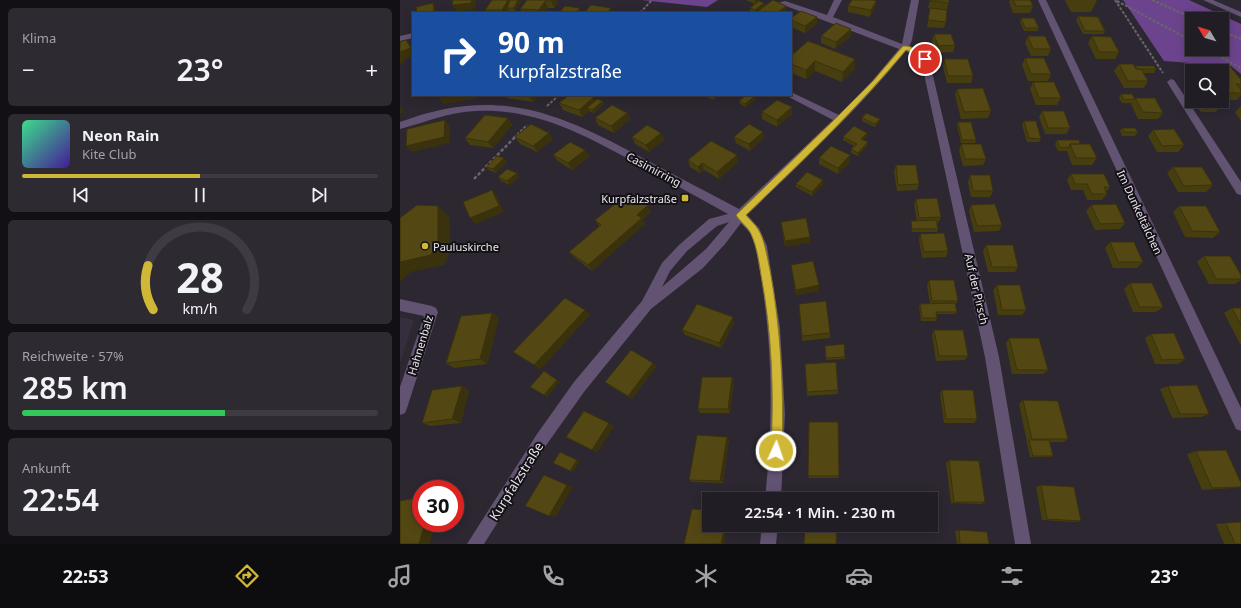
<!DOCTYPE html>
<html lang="de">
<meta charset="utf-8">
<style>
body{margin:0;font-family:"Noto Sans",sans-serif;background:#2d2a32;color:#f1f3f6;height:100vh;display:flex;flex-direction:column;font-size:15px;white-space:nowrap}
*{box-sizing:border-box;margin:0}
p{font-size:13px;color:#a2a2a7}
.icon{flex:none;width:22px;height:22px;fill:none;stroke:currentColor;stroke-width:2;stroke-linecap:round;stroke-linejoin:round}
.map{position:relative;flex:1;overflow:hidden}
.details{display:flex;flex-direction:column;gap:8px;padding:8px;background:#121014;width:400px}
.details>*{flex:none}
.top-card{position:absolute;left:12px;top:12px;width:380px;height:84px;border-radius:0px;box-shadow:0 2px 10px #0003,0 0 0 1px #3e3b42;background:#1a4fa0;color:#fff;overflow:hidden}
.needle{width:26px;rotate:308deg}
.tools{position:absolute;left:785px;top:12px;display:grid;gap:8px}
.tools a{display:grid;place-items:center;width:44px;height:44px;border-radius:0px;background:#211d25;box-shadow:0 2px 10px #0003,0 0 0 1px #3e3b42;font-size:20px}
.speed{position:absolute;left:12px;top:480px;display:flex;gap:8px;font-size:20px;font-weight:700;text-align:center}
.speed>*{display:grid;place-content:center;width:52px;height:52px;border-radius:50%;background:#211d25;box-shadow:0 2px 10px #0003,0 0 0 1px #3e3b42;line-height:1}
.speed .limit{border:6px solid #d22;background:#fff;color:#111}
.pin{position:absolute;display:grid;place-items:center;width:34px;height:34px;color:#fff;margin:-17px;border:2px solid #fff;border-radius:50%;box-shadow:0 1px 4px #0007}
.me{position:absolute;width:44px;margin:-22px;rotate:3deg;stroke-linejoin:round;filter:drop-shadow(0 0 3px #0008)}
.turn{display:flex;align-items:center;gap:14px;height:84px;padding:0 20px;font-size:18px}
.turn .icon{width:52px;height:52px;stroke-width:2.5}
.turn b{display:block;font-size:28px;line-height:34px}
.big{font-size:30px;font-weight:600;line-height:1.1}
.details .card{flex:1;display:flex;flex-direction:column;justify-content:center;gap:6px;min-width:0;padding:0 14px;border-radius:6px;background:#2d2a32}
.details .dial{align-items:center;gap:0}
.dial svg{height:104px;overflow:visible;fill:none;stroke:#3e3b42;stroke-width:7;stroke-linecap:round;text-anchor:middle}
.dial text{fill:#f1f3f6;stroke:none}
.song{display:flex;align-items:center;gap:12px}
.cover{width:48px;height:48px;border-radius:6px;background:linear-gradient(135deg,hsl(150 70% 55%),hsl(260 70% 35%))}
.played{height:4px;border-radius:2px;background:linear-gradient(90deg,#d1b736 50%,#3e3b42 50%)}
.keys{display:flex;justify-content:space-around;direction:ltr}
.heat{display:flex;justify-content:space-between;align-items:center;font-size:22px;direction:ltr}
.charge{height:6px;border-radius:3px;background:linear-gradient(90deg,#34c759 57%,#3e3b42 0)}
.trip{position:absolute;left:302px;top:492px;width:236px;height:40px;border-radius:0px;background:#211d25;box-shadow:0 2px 10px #0003,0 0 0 1px #3e3b42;font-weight:600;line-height:40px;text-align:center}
.tab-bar{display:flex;height:64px;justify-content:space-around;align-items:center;background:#0d0c0f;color:#a2a2a7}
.tab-bar .icon{width:28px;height:28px}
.tab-bar .active{color:#d1b736}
.tab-bar b{font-size:18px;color:#f1f3f6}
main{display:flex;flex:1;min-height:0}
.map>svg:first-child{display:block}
</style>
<main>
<section class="details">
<div class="card"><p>Klima</p>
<div class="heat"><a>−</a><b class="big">23°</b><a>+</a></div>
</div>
<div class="card">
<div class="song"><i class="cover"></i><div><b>Neon Rain</b><p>Kite Club</p></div></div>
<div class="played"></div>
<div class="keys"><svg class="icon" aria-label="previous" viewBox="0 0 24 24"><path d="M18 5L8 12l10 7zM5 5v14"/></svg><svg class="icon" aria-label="pause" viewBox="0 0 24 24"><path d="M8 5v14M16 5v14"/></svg><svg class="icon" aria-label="next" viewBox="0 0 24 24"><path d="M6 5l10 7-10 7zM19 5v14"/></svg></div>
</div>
<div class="card dial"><svg viewBox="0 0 100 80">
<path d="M14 69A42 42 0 1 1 86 69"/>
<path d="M14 69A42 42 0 0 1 10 35" stroke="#d1b736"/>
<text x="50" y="56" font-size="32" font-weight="700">28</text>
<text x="50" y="72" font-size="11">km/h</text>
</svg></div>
<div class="card"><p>Reichweite · 57%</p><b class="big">285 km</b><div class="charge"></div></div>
<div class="card"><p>Ankunft</p><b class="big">22:54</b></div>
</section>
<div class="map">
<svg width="841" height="544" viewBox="0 0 841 544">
<rect width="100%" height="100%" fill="#2c2731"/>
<path fill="#362e3d" d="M0 317 14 320 0 363Z"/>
<path fill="#6c448d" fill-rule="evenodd" d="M241 0H318L307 7Z
M723 0H789L841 24V74L831 66 764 61ZM792 19H822V49H792Z"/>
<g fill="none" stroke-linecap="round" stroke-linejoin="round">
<path stroke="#69646d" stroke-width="2" stroke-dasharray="3 1.5" stroke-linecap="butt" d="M715 0 763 73
M752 0 795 19
M717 1 792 41
M240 13 252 0
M822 31 841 39
M806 49 841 68
M147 106 159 95
M114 138 127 125"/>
<path stroke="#69646d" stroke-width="2.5" stroke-dasharray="3.5 2" stroke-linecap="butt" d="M74 179 115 137"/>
<path fill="#635373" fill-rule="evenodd" d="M434 0H442L433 17 502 44 511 0H519L512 40 509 47 529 59 599 357 631 544H615L585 357 521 60 506 51C458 110 402 162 347 215L359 228 367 246 380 328 385 414 381 499H365C374 414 373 329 355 246L351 234 341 223 325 244 303 268 251 309 184 392 147 444 84 544H67L137 434 174 382 242 301 262 263 279 245 309 219 328 214C300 198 271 183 243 167 190 138 139 108 76 111 49 112 26 122 0 129V122C99 85 160 113 248 161 278 177 309 193 339 209L433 120 385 95H391V92L393 93 439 115 473 80 499 49 378 3 385 1 427 15ZM329 222 306 249 262 287 270 271 287 251 317 226Z
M638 0H646L841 408V431L836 429Z
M803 0H813L841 12V17Z
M13 33V38L0 41V36Z
M771 79 774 80 841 182V195L837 194 767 82Z
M0 299 32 306 36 308 38 312 7 408 5 413 0 415V387L24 316 0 311Z
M362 525H378L376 544H360Z"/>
</g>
<path fill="#473e10" d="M92 0H109L115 11H109L108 13H87L85 10Z
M127 0H156L158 3 154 8H148L145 13H122L120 9Z
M346 0H360L355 4Z
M530 0H549L547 10 528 8Z
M610 0H630L633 6 630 13H613L609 2Z
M665 0H697L691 12H671Z
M476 1 475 7 470 17 448 12V6Z
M364 3 365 6 355 13 350 11V8Z
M530 8 546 22 544 28 527 27Z
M678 16 705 31 703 34H683L676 20Z
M417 17V24L405 33 391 27V18Z
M621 18 639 28 637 31H624L620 22Z
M451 29V36L435 49 421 43V36Z
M534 34 555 45 553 52 536 53 532 41Z
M628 36 651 49 648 56H631L625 43Z
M692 36 719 52 715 59H696L688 43Z
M391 56 455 69 442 82 415 71 406 79 391 73Z
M625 58 651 74 648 81H628L622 65Z
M544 59 573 76 571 83H547L543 66Z
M719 64 735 67V66L756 69 754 73H743L748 81 744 88H724L714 71Z
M808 65H829L841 80V87L840 88 841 90V95L837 100H823L822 99V71H804Z
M633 82 661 98 657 105H636L630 89Z
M790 88H792V99L787 91Z
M557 89 591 111 588 118 561 119 555 95Z
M721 94 735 99V98L763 113 758 119H738L731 104 732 103H722L719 98Z
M105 95H140L133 102 107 98Z
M302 95H320L314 100Z
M355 96V99L346 107 340 104 339 101Z
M195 101H203L204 104 194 113 189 111 182 117 163 110 159 103Z
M793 101H814L819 108 816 112H801Z
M841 106V121L835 112Z
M642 111 670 128 666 134H645L639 117Z
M362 112 392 114 377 127 362 119Z
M227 113 230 119 214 133 198 125 195 118Z
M108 118 112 125 93 148 70 145 65 138Z
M462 118 479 122 475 127 462 121Z
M624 121 641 139 639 142H627L622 125Z
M558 122 576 140 575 143H561L557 125Z
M722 128 738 132 735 136H722L720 131Z
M753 130 784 145 778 152H757L748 136Z
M363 132 364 138 350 151 336 143 334 137Z
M149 133 153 139 137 152 120 144 115 137Z
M261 133 264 140 249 152 235 144 232 137Z
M467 136 463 140 468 145 458 156 451 153V149L454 146 443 140V137Z
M657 140 680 144 697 158 692 165H672L667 151H658L655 144Z
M561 144 586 159 583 165 563 166 559 151Z
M185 150 189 157 172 170 158 161 153 155Z
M104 158 107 162 96 173 89 170 86 167Z
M419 158 450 162 438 174 419 164Z
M288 160 338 162 319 179 304 170 300 173 290 167Z
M496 165 519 184 517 190 497 191 494 172Z
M773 167 813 185 806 192H778L767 173Z
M117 173 119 176 110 185 101 181 98 177Z
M671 174 710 187 706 192 707 194 702 200H687L683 190H671L667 180Z
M570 175 593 191 590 197H571L568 182Z
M423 180V184L412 196 396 187V184Z
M516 199 541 217 538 223 537 224 538 229 537 232H512L511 224V221H517L514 205Z
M571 205 602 225 599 231 574 232 569 211Z
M691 205 725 223 720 229 695 230 686 211Z
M779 206 820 232 813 238 785 237 773 212Z
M251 212 243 219 245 224 192 271 174 257 169 252 199 226 195 220Z
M381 222 411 242 385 247Z
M520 234 548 251 546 257 522 258 519 240Z
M710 242 743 262 737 268H713L705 248Z
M586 245 618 267 615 272H588L583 251Z
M804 256 841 275V280L835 284H809L797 262Z
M391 265 419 291 396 295Z
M529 280 558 301 555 305 557 312 555 314H536L537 318 536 321H521L519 306 520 304 530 303 527 286Z
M730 283 763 307 756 312H733L724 289Z
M597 285 626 310 622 315H598L593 290Z
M399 304 430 333V338L402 341Z
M832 308H841V344H840L824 313Z
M92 313 99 318 87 364 54 368 46 363Z
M334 322 321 348 285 335 282 330Z
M534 330 568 356 565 360 536 361 532 335Z
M751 334 785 359 778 364H755L745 338Z
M609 338 648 370 643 374H612L606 343Z
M425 348 445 357V359L426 360Z
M253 363 256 367 232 399 210 386 205 382Z
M405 364 438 390V394L407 396Z
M332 377 334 381 330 413H300L298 409Z
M768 386 809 414 801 417 772 418 760 389Z
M69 390 61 423 31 426 22 423Z
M542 390 577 419 574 423H544L540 394Z
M623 400 668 439 663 442H650L653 456 650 457H630L619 404Z
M327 437 329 439 323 483 292 482 289 480Z
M796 451 841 487 832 488 802 490 787 454Z
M549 460 585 502 581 504 551 503 546 463Z
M408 476H439L438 478H409Z
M641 485 681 521 674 522 642 520 636 487Z
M826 523 841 544H824L816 524Z
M559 530 589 544H557L555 531Z"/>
<path fill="#3a320d" d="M71 0H76L75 9 57 12 52 5Z
M108 0H109L112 5 107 8 109 11 108 13H103L102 10Z
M118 0H122L115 11 114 8Z
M152 0H156L158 3 154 8 151 1Z
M355 0H360L355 4Z
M145 1 148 8 145 13H140L139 10Z
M476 1 475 7 470 17 471 10Z
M33 3 35 6 36 13H29Z
M364 3 365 6 355 13V10Z
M386 6 387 12 386 13H377Z
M180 8 182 11 180 13H176Z
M211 8 213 13H207Z
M417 17V24L405 33V26Z
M451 29V36L435 49 436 42Z
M6 40 13 50V56L3 60 4 63 0 64V52Z
M455 59V69L442 82 443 72Z
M415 61V71L406 79V70Z
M51 95H75L74 99 44 104 38 97Z
M130 95H140L133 102 129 96Z
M313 95H320L314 100Z
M355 96V99L346 107 345 104Z
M194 97 197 104 187 108 189 111 182 117 179 110Z
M203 101 204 104 194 113 192 110Z
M0 106 4 112 0 114Z
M392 107V114L377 127V120Z
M227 113 230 119 214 133 211 126Z
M108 118 112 125 93 148 88 142Z
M480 119 479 122 475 127V124Z
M45 120 50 127V143L12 152 6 146Z
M363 132 364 138 350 151 349 144Z
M149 133 153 139 137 152 133 146Z
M261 133 264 140 249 152 246 145Z
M467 133V136L461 142V139Z
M468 142V145L458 156V153Z
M185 150 189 157 172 170 168 163Z
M337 155 338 162 319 179 317 172Z
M450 155V162L438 174V168Z
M104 158 107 162 96 173 93 169Z
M302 163 304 170 300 173 298 167Z
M117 173 119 176 110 185 107 181Z
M423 180V184L412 196V192Z
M92 190 97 196 104 212 76 224 70 218Z
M248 205 251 212 243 219 245 224 192 271 188 265 237 215Z
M38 206 50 217V252L44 265 11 272 0 282V262Z
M410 237 411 242 385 247V241Z
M419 285V291L396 295V290Z
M185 310 190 315 140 370 134 365Z
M92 313 99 318 87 364 80 359Z
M333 317 334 322 321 348 319 343Z
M253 363 256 367 232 399 228 396Z
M332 377 334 381 330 413 328 409Z
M157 380 160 382 147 397 144 395Z
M62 386 69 390 61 423 52 419Z
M209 423 214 426 197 453 192 450Z
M327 437 329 439 323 483 320 481Z
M163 453 180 461 173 472 170 471Z
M144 475 173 487 156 517 149 516Z
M25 523H35L30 544H19Z
M325 525H327L324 544H321Z"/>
<path fill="#534813" stroke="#3a320d" d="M53 0H71V3L52 5Z
M92 0H108L102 10H85Z
M110 0H118L114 8H107Z
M127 0H152L151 1H145L139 10 120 9Z
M373 0 386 6 377 13H363L358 11Z
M452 0H473L476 1 471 10 448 6Z
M530 0H549V3L530 1Z
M613 0H630L633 6H616Z
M359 1 364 3 355 10 350 8Z
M33 3 34 12 29 13H17L16 7Z
M191 5 211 8 207 13H184Z
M165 6 180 8 176 13H159Z
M530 8 547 10 546 22 528 20Z
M401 11 417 17 405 26 391 20V18Z
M678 16 698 17 705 31H685Z
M621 18H634L639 28H625Z
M436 23 451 29 436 42 421 36Z
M534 34H551L555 45 538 46Z
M628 36H645L651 49H633Z
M692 36 711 37 719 52H699Z
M6 40 11 48 0 52V42Z
M408 41 455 59 443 72 415 61 406 70 391 64V56Z
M625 58H644L651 74H631Z
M544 59H568L573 76H548Z
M719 64H733L736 69H741L748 81H728Z
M808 65H829L841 80V84H836L841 90V93H828L822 84V71H813Z
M735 66H754L756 69H737Z
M633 82H654L661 98H639Z
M583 88 591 111 564 112 557 89Z
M721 94H732L735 99H734L724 100Z
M39 95H51L38 97Z
M169 95H187L194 97 179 110 159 103Z
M346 95 355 96 345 104 339 101Z
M735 98H755L763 113 743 112Z
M197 99 203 101 192 110 187 108Z
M377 100 392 107 377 120 362 112Z
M798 101H814L819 108 804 109Z
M212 105 227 113 211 126 195 118Z
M642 111H664L670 128H648Z
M466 113 480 119 475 124 462 118Z
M85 115 108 118 88 142 65 138Z
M45 120 44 137 6 146 7 129Z
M624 121H636L641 139 629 138Z
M558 122H571L576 140H562Z
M131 124 149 133 133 146 115 137Z
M349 124 363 132 349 144 334 137Z
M247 125 261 133 246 145 232 137Z
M454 126 467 133 461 139 468 142 458 153 451 149 457 144 443 137Z
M722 128H735L738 132H725Z
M774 129 784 145 762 146 753 130Z
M657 140H679L680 144H670L669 147 660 148Z
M311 141 337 155 317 172 302 163 298 167 288 160Z
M170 142 185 150 168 163 153 155Z
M561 144H581L586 159H565Z
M670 144H690L697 158H676Z
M431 146 450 155 438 168 419 158Z
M97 156 104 158 93 169 86 167Z
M496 165H516L519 184 498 185Z
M773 167H802L813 185 784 186Z
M107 169 117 173 107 181 98 177Z
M407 172 423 180 412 192 396 184Z
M671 174H704L710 187H704L707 194H692L687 184H675Z
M570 175H590L593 191H573Z
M92 190 99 206 70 218 63 202Z
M229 193 248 205 237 215 242 218 188 265 169 252 201 225 195 220Z
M537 198 541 217 519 218 516 199Z
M595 204 602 225 577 226 571 205Z
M716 204 725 223 700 224 691 205Z
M17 205 38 206V241L31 255 0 262V218Z
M779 206H806L820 232 792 231Z
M406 218 410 237 385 241 381 222Z
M536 220 538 229H512L511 221Z
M544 233 548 251 524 252 520 234Z
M710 242H734L743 262H718Z
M586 245H613L618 267H592Z
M804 256H830L841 275V279H816Z
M413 261 419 285 396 290 391 265Z
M529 280H554L558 301H532Z
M730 283H752L763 307H739Z
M597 285H620L626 310H602Z
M165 298 185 310 134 365 113 352Z
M426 301 430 333 402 336 399 304Z
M555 303 557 312H536L537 318H522L520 304Z
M297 304 333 317 319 343 282 330Z
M832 308H841V325Z
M92 313 80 359 46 363 61 316Z
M534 330H563L568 356H539Z
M774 333 785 359 762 360 751 334Z
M609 338H639L648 370H617Z
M444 344 445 357 426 358 425 346Z
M231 350 253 363 228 396 205 382Z
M436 362 438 390 407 392 405 364Z
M144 371 157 380 144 395 130 387Z
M302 377H332L328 409H298Z
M797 385 809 414H780L768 386Z
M62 386 52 419 22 423 32 390Z
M542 390H573L577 419H546Z
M623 400 658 401 668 439H632Z
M184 411 209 423 192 450 166 437Z
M409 422H438L439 476H408Z
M297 435 327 437 320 481 289 480Z
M629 440H649L653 456H633Z
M826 450 841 483V487L812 488 796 451Z
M160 452 177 460 170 471 153 463Z
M549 460 579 461 585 502H554Z
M144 475 167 485 149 516 125 506Z
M641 485 674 487 681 521 647 519Z
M21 497V523H25L19 544H0V501Z
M450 498H462V499H450Z
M292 509 309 510V525H325L321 544H284Z
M841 522V544H835L826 523Z
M405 525H437L436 544H404Z
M450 525H462V532L450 531Z
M559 530 587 532 589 544H560Z"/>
<path fill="#d1b736" stroke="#887723" d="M503 46C512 45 522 52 528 59L522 60 516 54 506 50C457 109 401 162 346 215 350 220 355 224 358 229 365 240 367 257 370 270 381 329 384 391 382 451L380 455 376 457 372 455 371 451C374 393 372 333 361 275 359 262 357 247 351 234 348 227 340 222 336 215L437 117 473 81Z"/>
<g fill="#d1b736" stroke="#131116" stroke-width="1.5">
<rect x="281" y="194" width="8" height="8" rx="2"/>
<circle cx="25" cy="246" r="4"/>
</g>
<g text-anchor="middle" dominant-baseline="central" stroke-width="4" stroke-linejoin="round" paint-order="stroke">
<g font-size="11" fill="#e9e6ec" stroke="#131116">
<text transform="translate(254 169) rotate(28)">Casimirring</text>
<text transform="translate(740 212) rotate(65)">Im Dunkeltälchen</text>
<text transform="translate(577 289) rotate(77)">Auf der Pirsch</text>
<text transform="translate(20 345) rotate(-73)">Hahnenbalz</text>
</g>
<g font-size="11" fill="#e9e6ec" stroke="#131116" text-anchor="end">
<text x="277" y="198">Kurpfalzstraße</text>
<text x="33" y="246" text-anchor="start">Pauluskirche</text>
</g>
<g font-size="13" fill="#e9e6ec" stroke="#131116">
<text transform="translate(116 481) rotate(-58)">Kurpfalzstraße</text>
</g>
</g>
</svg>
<div class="tools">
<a><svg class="needle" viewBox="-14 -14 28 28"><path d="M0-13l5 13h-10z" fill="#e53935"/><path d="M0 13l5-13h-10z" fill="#a2a2a7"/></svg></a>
<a><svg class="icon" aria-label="search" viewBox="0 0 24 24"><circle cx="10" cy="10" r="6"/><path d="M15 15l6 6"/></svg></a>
</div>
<div class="speed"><div class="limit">30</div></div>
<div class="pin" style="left:525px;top:59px;background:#d93025"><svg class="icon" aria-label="arrive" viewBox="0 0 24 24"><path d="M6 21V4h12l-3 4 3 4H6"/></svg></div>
<svg class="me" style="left:376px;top:451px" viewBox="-20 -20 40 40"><circle r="17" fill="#d1b736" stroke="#fff" stroke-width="3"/><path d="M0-11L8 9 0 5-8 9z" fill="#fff"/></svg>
<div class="trip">22:54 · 1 Min. · 230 m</div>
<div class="top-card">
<div class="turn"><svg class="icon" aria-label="right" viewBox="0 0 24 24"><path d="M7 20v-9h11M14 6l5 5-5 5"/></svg><div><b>90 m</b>Kurpfalzstraße</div></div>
</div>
</div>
</main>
<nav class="tab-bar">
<b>22:53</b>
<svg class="icon active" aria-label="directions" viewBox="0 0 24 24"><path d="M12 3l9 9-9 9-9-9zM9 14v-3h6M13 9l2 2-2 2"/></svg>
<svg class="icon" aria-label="music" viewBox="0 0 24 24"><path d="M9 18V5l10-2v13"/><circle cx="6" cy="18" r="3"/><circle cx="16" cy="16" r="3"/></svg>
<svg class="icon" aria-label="phone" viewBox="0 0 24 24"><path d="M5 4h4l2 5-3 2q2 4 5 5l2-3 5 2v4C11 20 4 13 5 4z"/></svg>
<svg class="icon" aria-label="climate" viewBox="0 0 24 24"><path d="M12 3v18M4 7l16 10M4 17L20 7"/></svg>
<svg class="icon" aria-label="car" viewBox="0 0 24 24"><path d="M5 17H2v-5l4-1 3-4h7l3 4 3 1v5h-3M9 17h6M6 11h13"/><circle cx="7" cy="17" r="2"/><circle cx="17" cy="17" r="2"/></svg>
<svg class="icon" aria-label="filters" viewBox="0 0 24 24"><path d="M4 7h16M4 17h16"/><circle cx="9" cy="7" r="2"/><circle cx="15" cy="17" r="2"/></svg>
<b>23°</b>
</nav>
